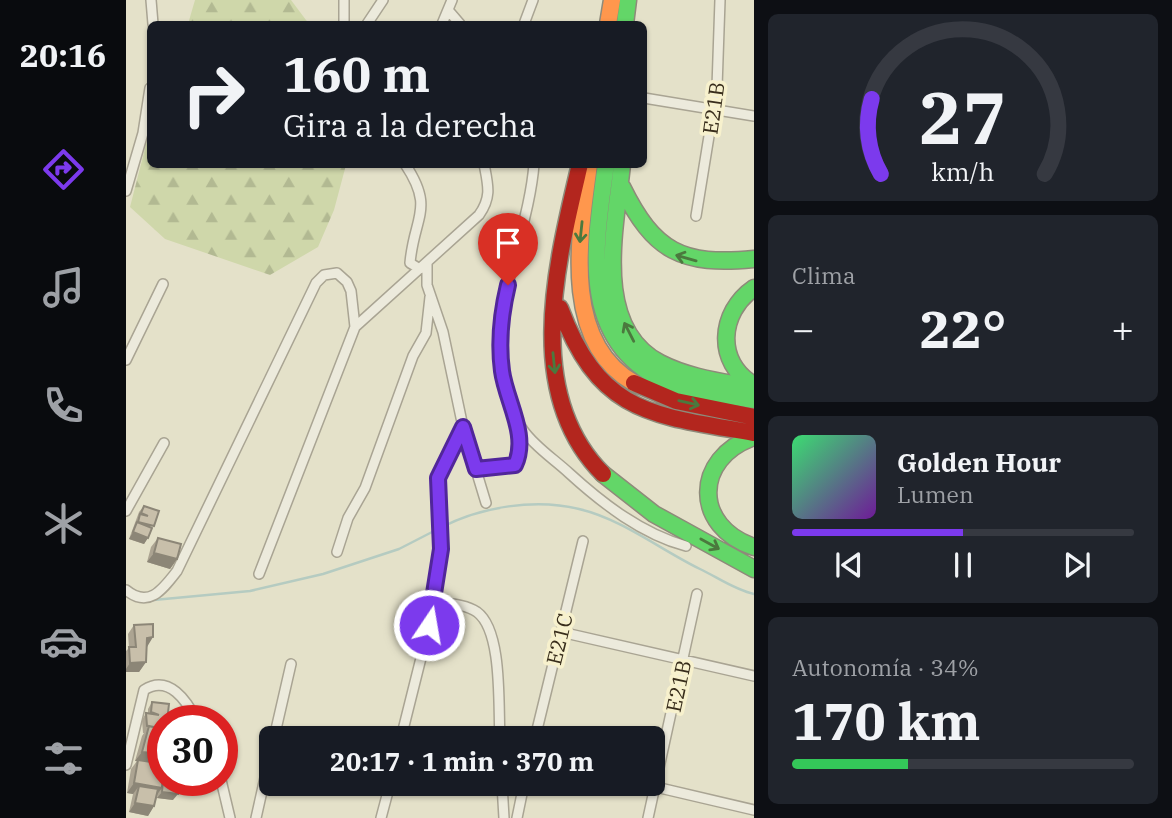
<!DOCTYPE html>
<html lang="es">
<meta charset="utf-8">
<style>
body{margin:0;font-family:"IBM Plex Serif",serif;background:#20242c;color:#f1f3f6;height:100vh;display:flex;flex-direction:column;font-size:26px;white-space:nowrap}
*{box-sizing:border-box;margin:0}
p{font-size:23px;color:#9ea1a6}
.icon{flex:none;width:38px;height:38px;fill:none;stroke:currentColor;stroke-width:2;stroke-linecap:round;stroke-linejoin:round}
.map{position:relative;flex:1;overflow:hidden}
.details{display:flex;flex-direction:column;gap:14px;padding:14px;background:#0d0f14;width:418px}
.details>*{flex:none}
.top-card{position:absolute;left:21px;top:21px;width:500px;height:147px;border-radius:10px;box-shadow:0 2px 5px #0004;background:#171b24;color:#f1f3f6;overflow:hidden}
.speed{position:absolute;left:21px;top:705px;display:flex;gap:14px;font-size:35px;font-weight:700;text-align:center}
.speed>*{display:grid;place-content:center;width:91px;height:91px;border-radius:50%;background:#171b24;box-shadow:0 2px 5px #0004;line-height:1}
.speed .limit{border:10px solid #d22;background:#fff;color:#111}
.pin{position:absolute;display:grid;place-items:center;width:60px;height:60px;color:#fff;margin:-72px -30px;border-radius:50% 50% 50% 0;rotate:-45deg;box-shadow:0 0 7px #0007}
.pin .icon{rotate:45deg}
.me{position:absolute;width:77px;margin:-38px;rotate:12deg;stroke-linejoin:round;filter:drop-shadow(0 0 5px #0008)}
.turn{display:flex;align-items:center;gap:24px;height:147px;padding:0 21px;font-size:32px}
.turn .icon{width:91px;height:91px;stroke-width:2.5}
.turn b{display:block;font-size:49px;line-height:60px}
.big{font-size:52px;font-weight:700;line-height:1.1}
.details .widget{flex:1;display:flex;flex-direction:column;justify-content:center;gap:10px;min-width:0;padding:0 24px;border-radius:10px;background:#20242c}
.details .dial{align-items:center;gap:0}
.dial svg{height:182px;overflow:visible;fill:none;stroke:#363941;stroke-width:7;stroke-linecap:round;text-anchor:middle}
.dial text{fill:#f1f3f6;stroke:none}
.song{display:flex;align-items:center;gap:21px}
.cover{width:84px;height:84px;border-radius:10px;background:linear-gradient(135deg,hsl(140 70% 55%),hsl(280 70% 35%))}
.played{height:7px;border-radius:4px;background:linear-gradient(90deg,#7c3aed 50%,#363941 50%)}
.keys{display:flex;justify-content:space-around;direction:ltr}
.heat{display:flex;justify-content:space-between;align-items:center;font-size:38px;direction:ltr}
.charge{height:10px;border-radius:5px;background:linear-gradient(90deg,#34c759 34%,#363941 0)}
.trip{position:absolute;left:133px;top:726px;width:406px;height:70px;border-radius:10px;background:#171b24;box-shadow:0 2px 5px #0004;font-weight:700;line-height:70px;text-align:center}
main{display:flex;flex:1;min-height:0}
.tab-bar{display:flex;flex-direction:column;width:126px;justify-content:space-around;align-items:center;background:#090b0e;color:#9ea1a6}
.tab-bar .icon{width:49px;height:49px}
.tab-bar .selected{color:#7c3aed}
.tab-bar b{font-size:32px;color:#f1f3f6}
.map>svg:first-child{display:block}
</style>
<main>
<nav class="tab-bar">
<b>20:16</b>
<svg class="icon selected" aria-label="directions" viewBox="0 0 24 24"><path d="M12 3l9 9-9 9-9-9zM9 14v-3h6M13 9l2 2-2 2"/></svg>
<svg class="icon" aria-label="music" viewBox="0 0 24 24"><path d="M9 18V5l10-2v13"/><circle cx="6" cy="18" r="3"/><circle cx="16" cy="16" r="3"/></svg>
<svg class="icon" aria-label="phone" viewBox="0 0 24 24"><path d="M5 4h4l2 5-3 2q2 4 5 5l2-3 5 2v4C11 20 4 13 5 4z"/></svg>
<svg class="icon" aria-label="climate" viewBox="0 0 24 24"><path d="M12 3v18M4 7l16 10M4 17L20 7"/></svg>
<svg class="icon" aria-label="car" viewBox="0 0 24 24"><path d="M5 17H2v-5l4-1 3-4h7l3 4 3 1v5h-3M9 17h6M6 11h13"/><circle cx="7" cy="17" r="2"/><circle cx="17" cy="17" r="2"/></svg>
<svg class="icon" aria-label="filters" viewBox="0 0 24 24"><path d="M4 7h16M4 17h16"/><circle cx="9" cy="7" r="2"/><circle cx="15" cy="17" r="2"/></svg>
</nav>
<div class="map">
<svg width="628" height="818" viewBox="0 0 628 818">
<defs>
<pattern id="forest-firs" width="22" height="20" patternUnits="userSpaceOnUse" patternTransform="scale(1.75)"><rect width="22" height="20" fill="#cfd7aa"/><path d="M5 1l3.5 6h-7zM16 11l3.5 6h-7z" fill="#b2b992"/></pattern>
</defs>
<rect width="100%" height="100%" fill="#e4e1c9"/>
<path fill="url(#forest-firs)" d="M69 0H165L183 24H62Z
M24 129V164L220 165 208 210 192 247 144 275 39 239 4 207Z"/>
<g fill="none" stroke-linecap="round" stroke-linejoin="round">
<path stroke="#b5cbc1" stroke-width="2.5" d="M316 527C355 507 409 498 453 509 496 519 535 550 574 569 591 577 609 590 628 594
M17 601 124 591 197 574 273 549 310 530"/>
<g stroke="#a9a493" stroke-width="12">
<path id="street" d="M25 0 27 24
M322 10 334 24
M218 24V0
M241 24 257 0
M316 24 326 0
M398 24 407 0
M518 98 628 116
M279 164C309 209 288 216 284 263L294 269
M408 164C402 247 341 351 397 430 409 447 428 459 443 473 477 504 516 534 560 546
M0 191 17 133 24 88
M570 216 591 87 594 0
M301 264V285L317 332 337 427 360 503
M0 360 37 284
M350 469 389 465 392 459V423
M0 511 38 443
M211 552 222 518 239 488 287 356 300 333 304 297
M133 574 229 327 353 215C366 197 362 185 358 164
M0 590C23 609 37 589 51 571L190 283 198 275 211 273 221 282 225 291 229 327
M309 602C323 604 339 604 351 612 377 631 372 707 374 738
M435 632 628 676
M148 738 165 664
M275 738 309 602 315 549 312 478 337 427
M409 738 457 541
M0 765 18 690C43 674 61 701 71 721
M95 780 104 818
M376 784 378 818
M517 784 628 810
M130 818 145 751
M255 818 264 784
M391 818 398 784
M522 818 571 594"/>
</g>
<g stroke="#8e8a7a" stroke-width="19">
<path id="fast" d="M499 24 502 0
M480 164C469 245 450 344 544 383 570 394 601 395 628 400
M496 164C490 226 465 327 534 363 563 378 597 382 628 388
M496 187C528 252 556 266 628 259
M628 288C593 312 589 363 628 385
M628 437C567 458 567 527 628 547
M477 474 528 514 628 569"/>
</g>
<g stroke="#8e8a7a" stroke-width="19">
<path id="slow" d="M482 24 486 0
M463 164C454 233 434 341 508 383"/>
</g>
<g stroke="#8e8a7a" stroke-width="19">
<path id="jam" d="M454 164C431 262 396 393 477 474
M434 308C474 415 526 415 628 433
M508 383 550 401 628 417"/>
</g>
<use href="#street" stroke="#eceadc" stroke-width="9"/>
<use href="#fast" stroke="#63d668" stroke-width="16"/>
<use href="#slow" stroke="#ff974d" stroke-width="16"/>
<use href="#jam" stroke="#b3261e" stroke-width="16"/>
</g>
<path fill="#aca492" d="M18 506 25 531 18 544 3 539 13 512Z
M32 538 51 559 44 569 21 562 25 547Z
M8 625 20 647V662L13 672H0V651L3 648 2 634Z
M26 702 37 721V740L35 743 31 742 30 763 37 780 47 800 31 798 32 793 28 806 22 816 3 812 7 794 1 793 5 769 11 761H9L16 736 18 733H17L16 720 20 713H22V709Z"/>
<path fill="#8c8677" d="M7 532 22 538 18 544 3 539Z
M28 553 51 559 44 569 21 562Z
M27 637 21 647V638Z
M20 662 13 672H0V669L4 663Z
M32 736H37V740L35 743 28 742Z
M16 752 36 754 29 763 9 761Z
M8 783 36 788 29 797 13 786 7 794 1 793Z
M36 792 52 794 47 800 31 798Z
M9 803 28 806 22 816 3 812Z"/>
<path fill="#c8bfaa" stroke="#8c8677" stroke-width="2" d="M18 506 33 511 28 526 12 522 14 514 22 516 15 513Z
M11 522 26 528 22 538 7 532Z
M32 538 55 544 51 559 28 553Z
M27 624V637L21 638 20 662 4 663 3 647H10L8 625Z
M26 702 43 704 41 721H37V736H32L33 728 21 726 20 713 33 715 25 712Z
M23 726 33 728 31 746 36 747V754L16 752Z
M12 760 32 763V769L37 770 36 788 8 783Z
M37 780H53L52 794 36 792Z
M13 786 32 789 28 806 9 803Z"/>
<defs><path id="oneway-shaft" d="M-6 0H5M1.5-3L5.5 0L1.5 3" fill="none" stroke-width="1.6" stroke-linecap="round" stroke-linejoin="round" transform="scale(1.75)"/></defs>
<g stroke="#4b793e">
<use href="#oneway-shaft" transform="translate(455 232) rotate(96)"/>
<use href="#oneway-shaft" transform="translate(560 258) rotate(-164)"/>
<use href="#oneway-shaft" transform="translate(503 332) rotate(-117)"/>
<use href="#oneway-shaft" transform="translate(428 363) rotate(84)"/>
<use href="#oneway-shaft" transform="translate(563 403) rotate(13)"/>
<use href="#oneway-shaft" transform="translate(584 544) rotate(29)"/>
</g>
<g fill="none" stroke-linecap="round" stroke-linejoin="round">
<g stroke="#51269a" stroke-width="18">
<path id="route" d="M303 625 315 549 312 478 337 427 350 469 389 465C403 435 380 401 376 371 372 341 375 314 382 285"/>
</g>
<use href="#route" stroke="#7c3aed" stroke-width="12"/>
</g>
<g text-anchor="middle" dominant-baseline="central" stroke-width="7" stroke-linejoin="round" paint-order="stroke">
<g font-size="21" fill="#382d1b" stroke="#f7f1cd">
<text transform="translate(587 108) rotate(-82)">E21B</text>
<text transform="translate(433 639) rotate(-76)">E21C</text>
<text transform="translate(552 686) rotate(-78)">E21B</text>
</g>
</g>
</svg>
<div class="speed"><div class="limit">30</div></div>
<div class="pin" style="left:382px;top:285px;background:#d93025"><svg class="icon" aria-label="arrive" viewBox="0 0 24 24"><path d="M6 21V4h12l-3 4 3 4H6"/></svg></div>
<svg class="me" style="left:303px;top:625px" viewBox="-20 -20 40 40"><circle r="17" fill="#7c3aed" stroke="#fff" stroke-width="3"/><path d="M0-11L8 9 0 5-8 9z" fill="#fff"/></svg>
<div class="trip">20:17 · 1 min · 370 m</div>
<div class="top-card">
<div class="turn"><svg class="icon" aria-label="right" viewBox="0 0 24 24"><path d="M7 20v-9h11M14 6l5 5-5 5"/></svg><div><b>160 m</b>Gira a la derecha</div></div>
</div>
</div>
<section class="details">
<div class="widget dial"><svg viewBox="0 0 100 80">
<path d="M14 69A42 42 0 1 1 86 69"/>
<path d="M14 69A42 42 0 0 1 10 36" stroke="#7c3aed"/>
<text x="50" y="56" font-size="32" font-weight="700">27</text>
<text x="50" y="72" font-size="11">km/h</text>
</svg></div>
<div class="widget"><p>Clima</p>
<div class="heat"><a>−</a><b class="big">22°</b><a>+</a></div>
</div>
<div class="widget">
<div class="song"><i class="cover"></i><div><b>Golden Hour</b><p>Lumen</p></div></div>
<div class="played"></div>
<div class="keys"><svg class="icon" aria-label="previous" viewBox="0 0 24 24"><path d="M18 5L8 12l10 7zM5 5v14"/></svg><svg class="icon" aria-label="pause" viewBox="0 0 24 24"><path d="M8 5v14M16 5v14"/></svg><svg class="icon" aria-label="next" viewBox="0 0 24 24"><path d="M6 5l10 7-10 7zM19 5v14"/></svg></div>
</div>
<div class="widget"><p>Autonomía · 34%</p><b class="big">170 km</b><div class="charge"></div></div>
</section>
</main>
